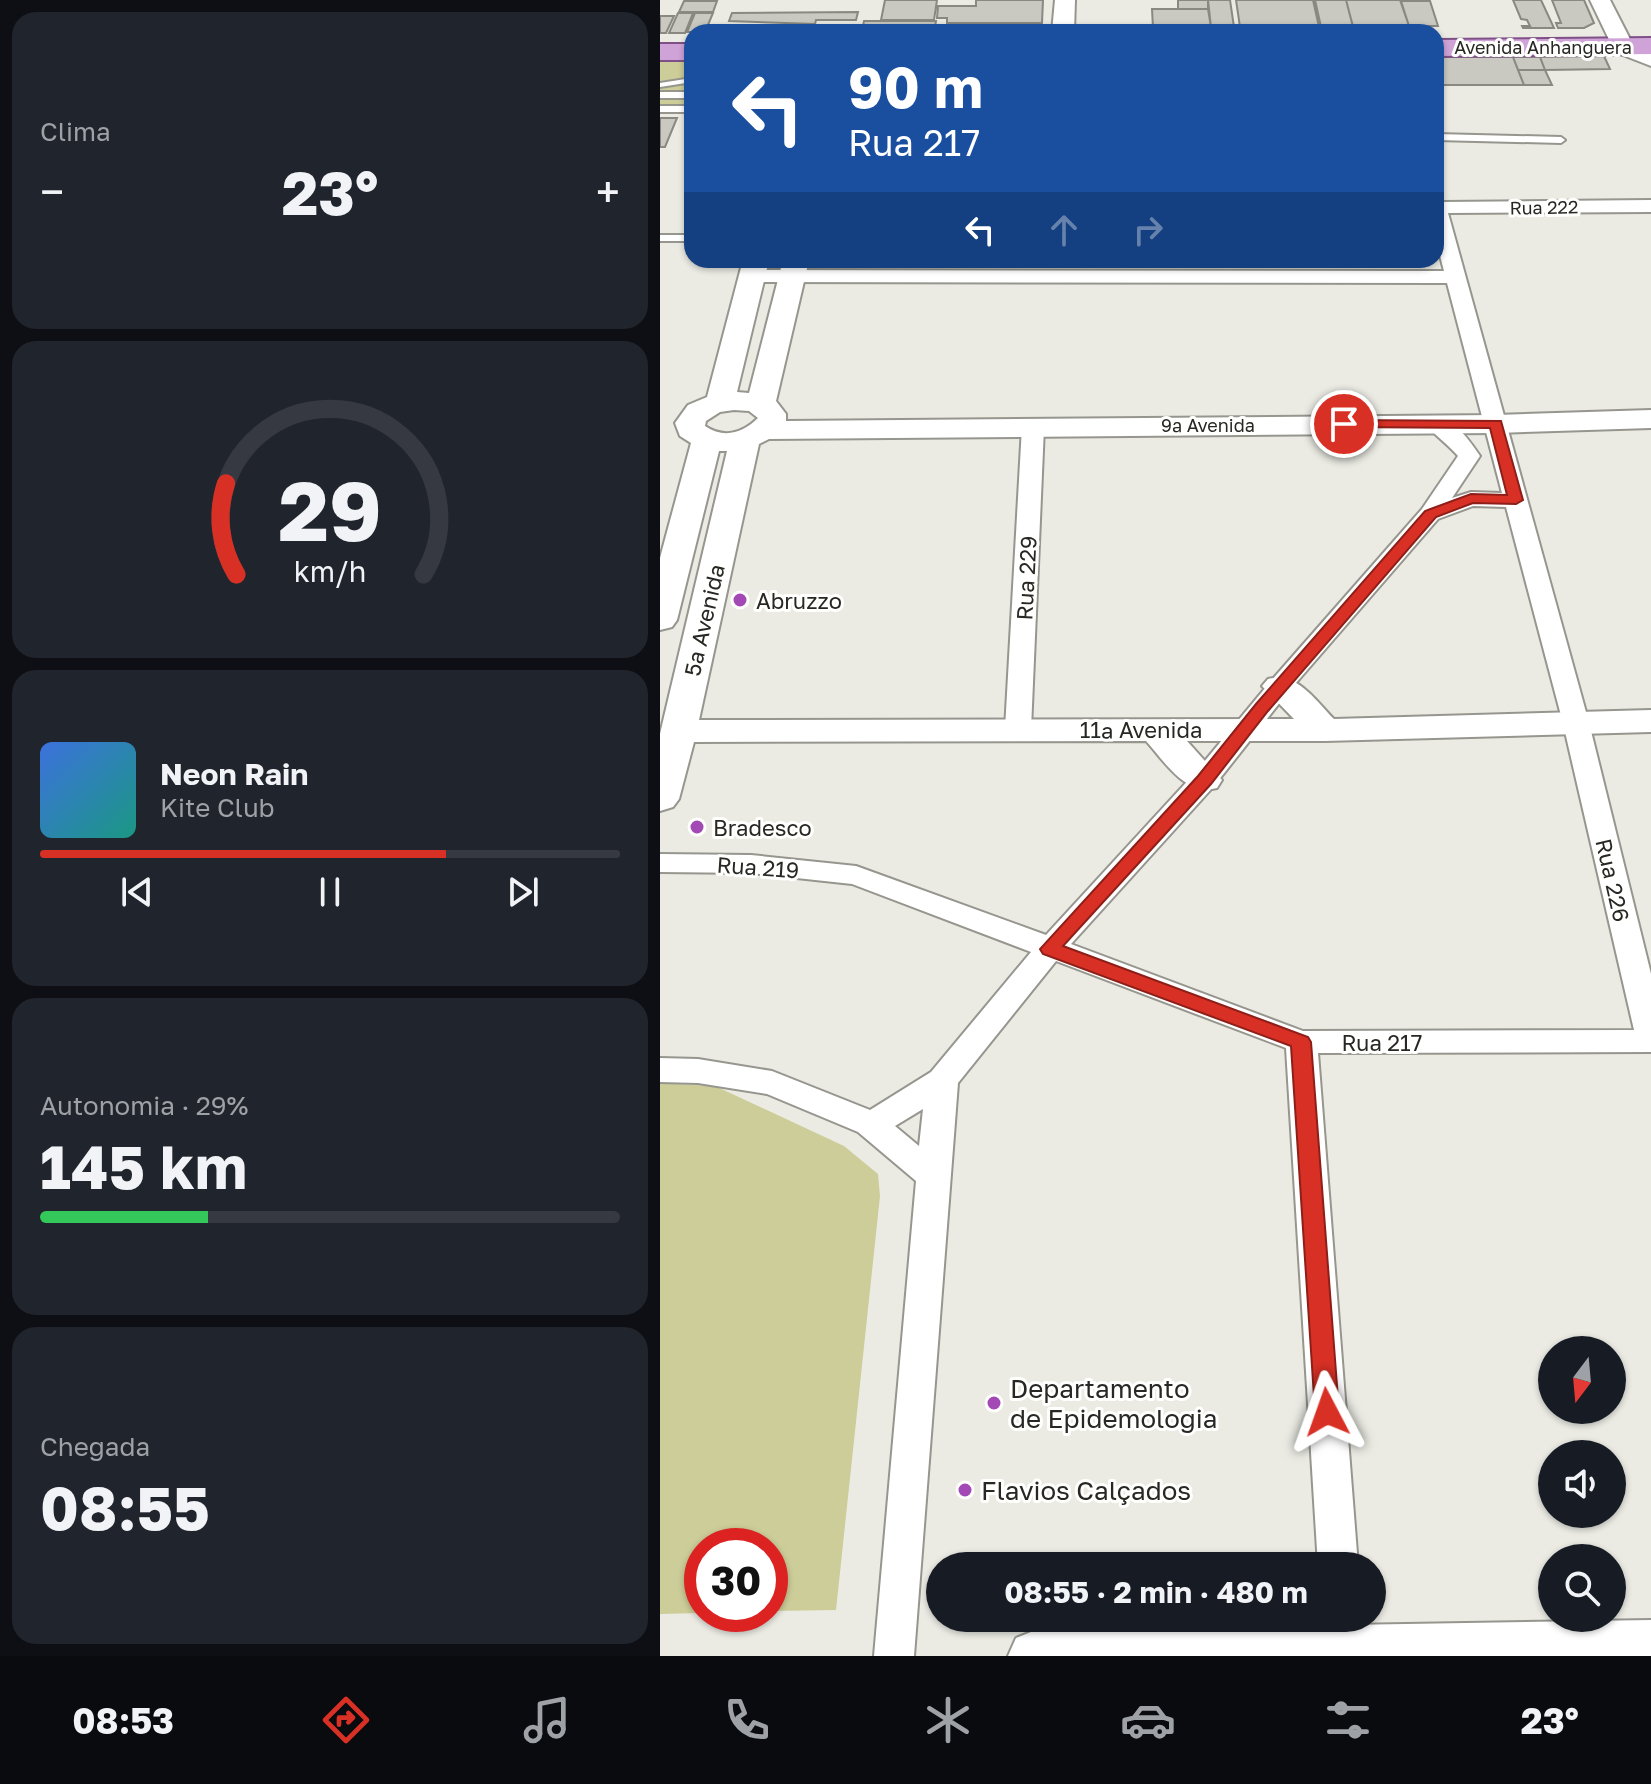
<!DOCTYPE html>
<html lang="pt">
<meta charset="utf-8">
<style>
body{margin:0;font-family:"Golos Text",sans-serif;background:#20242c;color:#f1f3f6;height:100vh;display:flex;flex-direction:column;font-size:30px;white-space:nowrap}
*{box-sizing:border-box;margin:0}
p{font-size:26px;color:#9ea1a6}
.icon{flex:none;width:44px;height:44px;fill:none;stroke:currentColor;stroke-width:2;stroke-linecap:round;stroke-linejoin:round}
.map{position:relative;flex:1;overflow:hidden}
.details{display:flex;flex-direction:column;gap:12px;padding:12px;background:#0d0f14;width:660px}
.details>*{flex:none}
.hud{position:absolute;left:24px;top:24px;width:760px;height:244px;border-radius:24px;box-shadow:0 2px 6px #0004;background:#1a4fa0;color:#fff;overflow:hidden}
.needle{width:52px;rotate:196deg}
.fabs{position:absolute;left:878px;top:1336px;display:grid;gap:16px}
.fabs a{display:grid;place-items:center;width:88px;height:88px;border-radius:50%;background:#171b24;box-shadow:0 2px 6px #0004;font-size:40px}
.speed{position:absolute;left:24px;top:1528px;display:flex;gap:16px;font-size:40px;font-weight:700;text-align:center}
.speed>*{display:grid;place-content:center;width:104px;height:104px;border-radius:50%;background:#171b24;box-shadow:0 2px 6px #0004;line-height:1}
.speed .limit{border:12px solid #d22;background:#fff;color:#111}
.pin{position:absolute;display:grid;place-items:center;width:68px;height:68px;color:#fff;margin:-34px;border:4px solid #fff;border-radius:50%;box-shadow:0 2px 8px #0007}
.me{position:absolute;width:88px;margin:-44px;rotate:356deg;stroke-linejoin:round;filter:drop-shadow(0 0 6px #0008)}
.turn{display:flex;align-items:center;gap:28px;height:168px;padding:0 32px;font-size:36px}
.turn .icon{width:104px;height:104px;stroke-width:2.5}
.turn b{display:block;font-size:56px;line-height:68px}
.lanes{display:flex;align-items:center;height:76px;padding:0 32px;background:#0003;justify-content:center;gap:40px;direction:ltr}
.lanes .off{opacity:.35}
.big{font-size:60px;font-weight:700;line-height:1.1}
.details .widget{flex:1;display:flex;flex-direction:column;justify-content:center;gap:12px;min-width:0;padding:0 28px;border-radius:24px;background:#20242c}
.details .dial{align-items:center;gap:0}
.dial svg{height:208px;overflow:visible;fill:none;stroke:#363941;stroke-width:7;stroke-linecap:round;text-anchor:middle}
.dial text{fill:#f1f3f6;stroke:none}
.song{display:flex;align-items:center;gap:24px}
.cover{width:96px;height:96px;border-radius:12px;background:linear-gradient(135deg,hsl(220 70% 55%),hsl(170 70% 35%))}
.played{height:8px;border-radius:4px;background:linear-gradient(90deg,#d93025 70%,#363941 70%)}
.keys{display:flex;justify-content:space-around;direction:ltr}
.heat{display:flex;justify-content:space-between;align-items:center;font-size:44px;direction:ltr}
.charge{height:12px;border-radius:6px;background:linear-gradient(90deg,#34c759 29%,#363941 0)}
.trip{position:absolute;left:266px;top:1552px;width:460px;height:80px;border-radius:40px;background:#171b24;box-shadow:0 2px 6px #0004;font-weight:700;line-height:80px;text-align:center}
.tab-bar{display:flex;height:128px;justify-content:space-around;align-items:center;background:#090b0e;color:#9ea1a6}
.tab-bar .icon{width:56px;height:56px}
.tab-bar .selected{color:#d93025}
.tab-bar b{font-size:36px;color:#f1f3f6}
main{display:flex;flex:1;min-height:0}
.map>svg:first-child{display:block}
</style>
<main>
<section class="details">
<div class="widget"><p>Clima</p>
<div class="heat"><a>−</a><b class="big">23°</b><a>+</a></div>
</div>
<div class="widget dial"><svg viewBox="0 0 100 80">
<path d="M14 69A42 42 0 1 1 86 69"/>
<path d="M14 69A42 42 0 0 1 10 34" stroke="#d93025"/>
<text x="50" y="56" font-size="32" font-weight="700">29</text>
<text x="50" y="72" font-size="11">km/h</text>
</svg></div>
<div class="widget">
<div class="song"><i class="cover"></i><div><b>Neon Rain</b><p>Kite Club</p></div></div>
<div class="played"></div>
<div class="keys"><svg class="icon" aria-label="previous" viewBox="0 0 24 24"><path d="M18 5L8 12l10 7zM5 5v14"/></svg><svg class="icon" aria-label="pause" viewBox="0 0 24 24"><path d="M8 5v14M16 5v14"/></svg><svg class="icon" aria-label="next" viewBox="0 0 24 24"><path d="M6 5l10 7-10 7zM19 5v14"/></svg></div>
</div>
<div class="widget"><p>Autonomia · 29%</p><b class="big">145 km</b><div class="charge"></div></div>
<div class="widget"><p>Chegada</p><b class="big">08:55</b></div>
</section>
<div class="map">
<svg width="991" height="1656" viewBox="0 0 991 1656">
<rect width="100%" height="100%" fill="#ebebe4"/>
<path fill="#cccd98" d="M0 62H32V105H0Z
M0 1083 55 1086 184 1146 218 1174 220 1196 176 1610 110 1611V1546H42V1613L0 1614Z"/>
<path fill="#c9c9c2" stroke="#898982" stroke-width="2" d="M225 0H277L274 20H221Z
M316 0H383L382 23H287V18H277L278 6H316Z
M518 0H548V9H518Z
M548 0H570L574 27H551Z
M576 0H653L659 27H580Z
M655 0H686L694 30 662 31Z
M686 0H740L749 26 693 27Z
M853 0H881L894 28H863L862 26H870L867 20 861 19Z
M892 0H924L934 23 924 28H898L896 23H901Z
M24 1H57L53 12H19Z
M741 1H770L778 26H749Z
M492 9H548L551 27 493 28Z
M198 12 196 20H156L155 24 69 21 72 13Z
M18 13H33L25 33H9Z
M35 13H53L45 32H27Z
M0 16H14L6 33H0Z
M204 21H276L274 32H202Z
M944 56 950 69 885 70 880 57Z
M776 57H853L864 85H776Z
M853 57H880L885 70H858Z
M858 70H885L892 85H864Z
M0 118H17L5 147H0Z"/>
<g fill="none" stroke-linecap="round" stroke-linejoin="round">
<g stroke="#96968f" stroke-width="4">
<path id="lane" d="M32 78V82L0 87V83Z
M0 92H32V98H0Z
M0 106H32V112H0Z
M776 134 901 137 905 140 901 143 776 140Z
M0 235H32V241H0Z"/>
</g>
<g stroke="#96968f" stroke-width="4">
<path id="street" d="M776 199 783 202 991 200V212L788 213 929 723 991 974V1052L658 1053 698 1566H658L626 1048 396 961 298 1083 254 1656H214L256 1181 198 1132 107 1094 38 1083 0 1082V1058L38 1059 112 1071 210 1110 271 1072 371 952 192 884 91 873 0 872V854L91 855 196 866 386 935 534 774 611 681 762 509 798 456C788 444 775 436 766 424L769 419C792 414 809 440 820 456L792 498 811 492 842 493 787 283 92 282 82 276 92 270 784 271 776 240ZM813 506 846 507 903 723 974 1030 643 1031 411 944 554 786 629 691 778 519ZM263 1109 259 1146 235 1126Z
M373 420 384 427 371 729 367 735H349L345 729 362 427Z
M662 1618H702L705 1656H665Z"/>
</g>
<g stroke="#96968f" stroke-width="4">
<path id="secondary" d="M395 0H415L414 32H392Z
M930 0H950L972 43 991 51V66L955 52Z
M83 260H109L77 392 89 393 123 260H149L116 401 126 414V421L836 415 991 410V428L836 433 109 439 99 444 39 720 634 719 602 686 608 679C637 671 655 700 674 719L991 710V732L665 741H527L562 780 557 788C525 796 506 763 486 741L34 742 19 799 13 807 0 811V734L67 451H59L17 620 12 627 0 630V558L31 443 20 436 15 423 28 405 47 397ZM74 410 89 411 98 418C83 433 64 439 45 426L46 421 60 412Z
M991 1620V1656H348L356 1638 376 1630Z"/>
</g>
<g stroke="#7f5087" stroke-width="4">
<path id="primary" d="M991 38V54L776 56V40Z
M0 44H32V60H0Z"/>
</g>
<use href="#lane" fill="#fff" fill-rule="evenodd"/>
<use href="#street" fill="#fff" fill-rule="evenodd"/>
<use href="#secondary" fill="#fff" fill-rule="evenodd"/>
<use href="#primary" fill="#cfa3d7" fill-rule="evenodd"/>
</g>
<path fill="#d93025" stroke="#8d1f18" stroke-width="2" d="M684 420 841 421 863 500 856 504 813 503 776 517 608 711 551 784 403 946 648 1037 651 1042 679 1412 676 1419 667 1422 659 1419 655 1412 631 1046 383 954 380 949 538 776 596 704 765 511 811 494 847 495 830 428 679 427 677 424Z"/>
<g fill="#a349b5" stroke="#fffffe" stroke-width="3">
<circle cx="80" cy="600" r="8"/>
<circle cx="37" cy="827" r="8"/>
<circle cx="334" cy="1403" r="8"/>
<circle cx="305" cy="1490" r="8"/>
</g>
<g text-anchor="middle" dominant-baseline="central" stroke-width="6" stroke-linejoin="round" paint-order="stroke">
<g font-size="18" fill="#272724" stroke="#fffffe">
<text x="883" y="47">Avenida Anhanguera</text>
<text transform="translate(884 207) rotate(-1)">Rua 222</text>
<text x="548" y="425">9ª Avenida</text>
</g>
<g font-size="22" fill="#272724" stroke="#fffffe">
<text transform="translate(366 578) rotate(-87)">Rua 229</text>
<text transform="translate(44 620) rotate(-77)">5ª Avenida</text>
<text x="481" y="729">11ª Avenida</text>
<text transform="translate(98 867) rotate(4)">Rua 219</text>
<text transform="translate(953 880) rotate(77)">Rua 226</text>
<text x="722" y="1042">Rua 217</text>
</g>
<g font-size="22" fill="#272724" stroke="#fffffe" text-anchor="start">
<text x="96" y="600">Abruzzo</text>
<text x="53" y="827">Bradesco</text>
</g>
<g font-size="26" fill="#272724" stroke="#fffffe" text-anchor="start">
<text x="350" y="1388">Departamento<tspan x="350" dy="30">de Epidemologia</tspan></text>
<text x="321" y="1490">Flavios Calçados</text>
</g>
</g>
</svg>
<div class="fabs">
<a><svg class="needle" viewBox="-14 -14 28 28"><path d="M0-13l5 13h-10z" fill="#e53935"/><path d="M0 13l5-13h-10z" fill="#9ea1a6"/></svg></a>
<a><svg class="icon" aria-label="sound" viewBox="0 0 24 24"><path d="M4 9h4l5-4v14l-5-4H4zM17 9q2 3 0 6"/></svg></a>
<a><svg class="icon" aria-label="search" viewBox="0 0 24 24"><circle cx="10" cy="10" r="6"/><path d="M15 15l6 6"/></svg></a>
</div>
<div class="speed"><div class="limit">30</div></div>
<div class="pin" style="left:684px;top:424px;background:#d93025"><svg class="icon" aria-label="arrive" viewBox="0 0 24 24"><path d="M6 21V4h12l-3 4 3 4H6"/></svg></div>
<svg class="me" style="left:667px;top:1412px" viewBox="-20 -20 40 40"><path d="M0-17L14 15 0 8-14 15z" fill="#d93025" stroke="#fff" stroke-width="4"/></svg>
<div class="trip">08:55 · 2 min · 480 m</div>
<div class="hud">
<div class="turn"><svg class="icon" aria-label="left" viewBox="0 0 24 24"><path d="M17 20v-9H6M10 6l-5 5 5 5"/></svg><div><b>90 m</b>Rua 217</div></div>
<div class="lanes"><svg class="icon" aria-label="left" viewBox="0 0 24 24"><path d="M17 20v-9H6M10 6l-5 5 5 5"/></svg><svg class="icon off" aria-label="ahead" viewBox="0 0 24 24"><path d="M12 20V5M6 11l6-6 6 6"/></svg><svg class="icon off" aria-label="right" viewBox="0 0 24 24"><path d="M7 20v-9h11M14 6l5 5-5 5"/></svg></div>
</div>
</div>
</main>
<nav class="tab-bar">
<b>08:53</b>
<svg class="icon selected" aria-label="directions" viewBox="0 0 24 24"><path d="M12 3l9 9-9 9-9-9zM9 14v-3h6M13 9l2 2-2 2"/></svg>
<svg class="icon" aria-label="music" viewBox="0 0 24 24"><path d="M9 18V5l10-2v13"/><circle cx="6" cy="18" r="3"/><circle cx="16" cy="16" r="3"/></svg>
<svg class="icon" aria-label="phone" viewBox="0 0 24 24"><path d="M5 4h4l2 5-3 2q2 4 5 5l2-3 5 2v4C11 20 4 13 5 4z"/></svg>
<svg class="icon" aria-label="climate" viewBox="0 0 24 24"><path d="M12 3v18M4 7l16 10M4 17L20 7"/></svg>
<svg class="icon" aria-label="car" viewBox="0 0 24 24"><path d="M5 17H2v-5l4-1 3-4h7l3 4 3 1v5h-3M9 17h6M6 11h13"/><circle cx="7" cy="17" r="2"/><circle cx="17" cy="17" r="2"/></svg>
<svg class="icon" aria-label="filters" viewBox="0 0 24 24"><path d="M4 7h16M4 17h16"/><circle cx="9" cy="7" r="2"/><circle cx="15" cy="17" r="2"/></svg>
<b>23°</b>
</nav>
